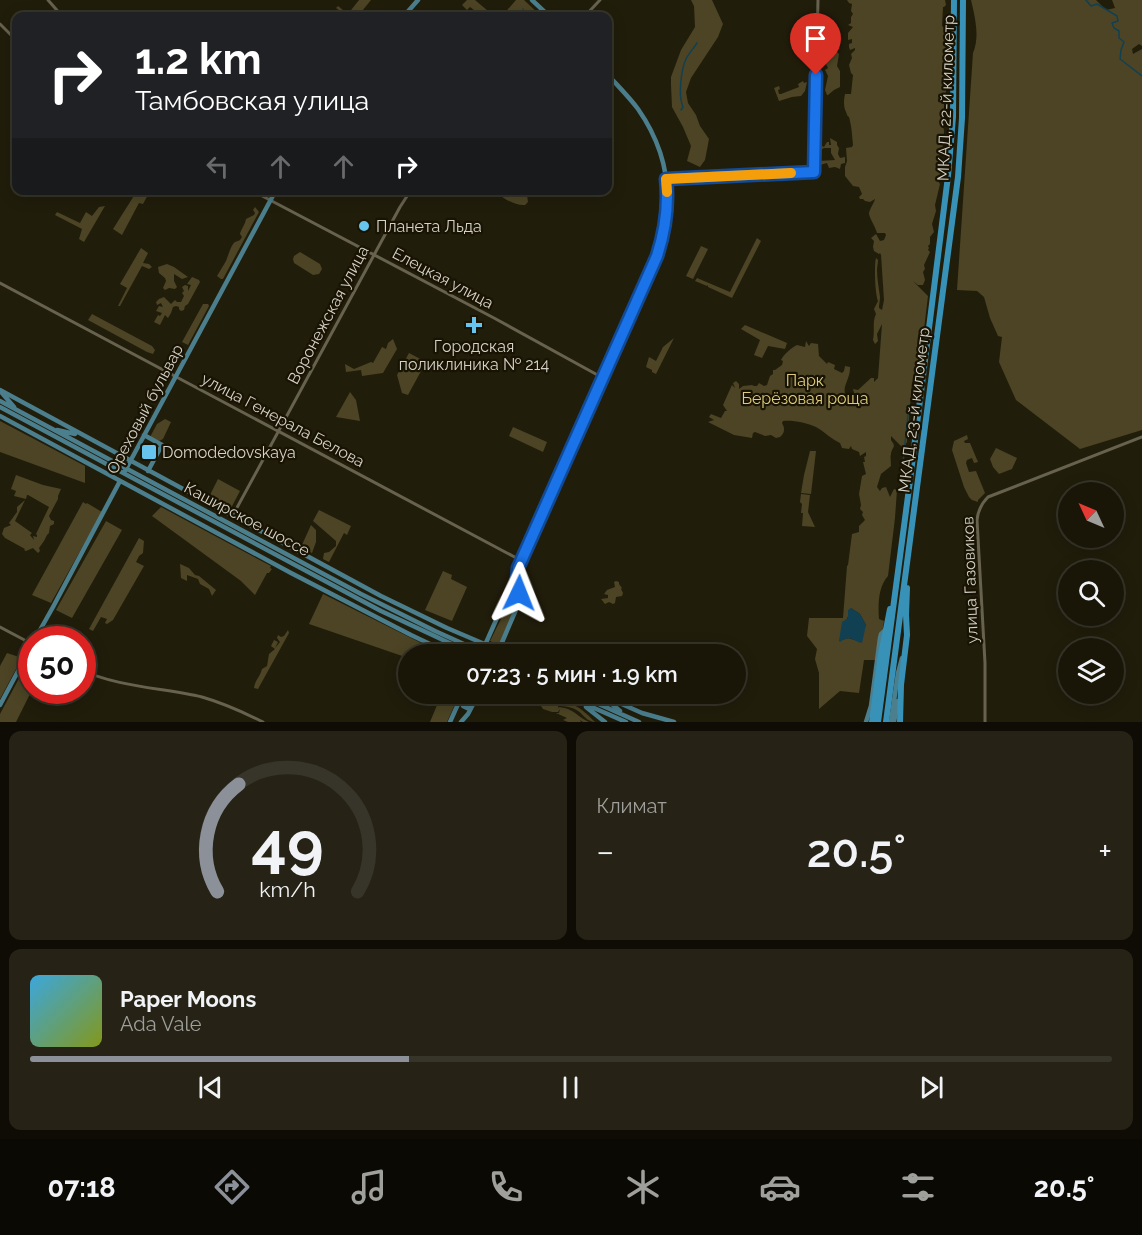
<!DOCTYPE html>
<html lang="ru">
<meta charset="utf-8">
<style>
body{margin:0;font-family:Raleway,sans-serif;background:#262316;color:#f1f3f6;height:100vh;display:flex;flex-direction:column;font-size:22px;white-space:nowrap}
*{box-sizing:border-box;margin:0}
p{font-size:20px;color:#9f9f9c}
.icon{flex:none;width:33px;height:33px;fill:none;stroke:currentColor;stroke-width:2;stroke-linecap:round;stroke-linejoin:round}
.map{position:relative;height:722px;overflow:hidden}
.details{display:flex;flex-direction:column;gap:9px;padding:9px;background:#0e0c04;flex:1}
.details>*{flex:none}
.banner{position:absolute;left:12px;top:12px;width:600px;height:183px;border-radius:12px;box-shadow:0 3px 15px #0003,0 0 0 2px #373529;background:#202124;color:#fff;overflow:hidden}
.needle{width:39px;rotate:314deg}
.buttons{position:absolute;left:1058px;top:482px;display:grid;gap:12px}
.buttons a{display:grid;place-items:center;width:66px;height:66px;border-radius:50%;background:#191608;box-shadow:0 3px 15px #0003,0 0 0 2px #373529;font-size:30px}
.speed{position:absolute;left:18px;top:626px;display:flex;gap:12px;font-size:30px;font-weight:700;text-align:center}
.speed>*{display:grid;place-content:center;width:78px;height:78px;border-radius:50%;background:#191608;box-shadow:0 3px 15px #0003,0 0 0 2px #373529;line-height:1}
.speed .limit{border:9px solid #d22;background:#fff;color:#111}
.pin{position:absolute;display:grid;place-items:center;width:51px;height:51px;color:#fff;margin:-62px -26px;border-radius:50% 50% 50% 0;rotate:-45deg;box-shadow:0 0 6px #0007}
.pin .icon{rotate:45deg}
.me{position:absolute;width:66px;margin:-33px;rotate:2deg;stroke-linejoin:round;filter:drop-shadow(0 0 4px #0008)}
.turn{display:flex;align-items:center;gap:21px;height:126px;padding:0 24px;font-size:27px}
.turn .icon{width:78px;height:78px;stroke-width:2.5}
.turn b{display:block;font-size:42px;line-height:51px}
.lanes{display:flex;align-items:center;height:57px;padding:0 24px;background:#0003;justify-content:center;gap:30px;direction:ltr}
.lanes .off{opacity:.35}
.big{font-size:45px;font-weight:600;line-height:1.1}
.details .widget{flex:1;display:flex;flex-direction:column;justify-content:center;gap:9px;min-width:0;padding:0 21px;border-radius:12px;background:#262316}
.details .dial{align-items:center;gap:0}
.dial svg{height:156px;overflow:visible;fill:none;stroke:#373529;stroke-width:7;stroke-linecap:round;text-anchor:middle}
.dial text{fill:#f1f3f6;stroke:none}
.song{display:flex;align-items:center;gap:18px}
.cover{width:72px;height:72px;border-radius:9px;background:linear-gradient(135deg,hsl(200 70% 55%),hsl(70 70% 35%))}
.played{height:6px;border-radius:3px;background:linear-gradient(90deg,#8c9099 35%,#373529 35%)}
.keys{display:flex;justify-content:space-around;direction:ltr}
.heat{display:flex;justify-content:space-between;align-items:center;font-size:33px;direction:ltr}
.details .tiles{flex:1;display:grid;gap:9px;grid-template-columns:1fr 1fr}
.widget:last-child{grid-column:span 2}
.trip{position:absolute;left:398px;top:644px;width:348px;height:60px;border-radius:30px;background:#191608;box-shadow:0 3px 15px #0003,0 0 0 2px #373529;font-weight:600;line-height:60px;text-align:center}
.dock{display:flex;height:96px;justify-content:space-around;align-items:center;background:#0a0903;color:#9f9f9c}
.dock .icon{width:42px;height:42px}
.dock .on{color:#8c9099}
.dock b{font-size:27px;color:#f1f3f6}
.map>svg:first-child{display:block}
</style>
<div class="map">
<svg width="1142" height="722" viewBox="0 0 1142 722">
<rect width="100%" height="100%" fill="#211d0b"/>
<path fill="#4c4424" fill-rule="evenodd" d="M359 0H371L358 16H347L336 8 338 6 348 14Z
M467 0H475L494 16H477L479 14 470 7 467 10 462 5Z
M516 0H524L541 16H502Z
M691 0H712L723 24 718 37 691 78 686 92 688 103 696 115 700 126 709 139 705 160 700 167 687 161 691 146 683 127 672 107 671 85V77L681 50 695 27 694 6Z
M847 0H945L946 5 944 7H943L942 26 946 29V99L944 102C947 110 943 118 943 126 943 128 944 129 944 131 944 139 941 143 944 150L939 155 941 158 940 163 942 164 939 169 942 176H938V181L940 184 935 205 936 211 932 224 934 232 930 237V244L928 246 929 248 928 250 930 252 924 265 925 269 923 272 925 280 923 285H918L913 281 928 296 918 379 912 382 907 442 903 448 891 436V440C897 448 892 446 891 454 890 457 891 462 891 466L881 474 877 487 880 491 882 488 886 487 890 497 894 489 897 490 895 518 888 576C878 587 878 605 879 619L884 621 878 660H864L859 693 840 691 819 709V673L815 659 817 649 807 636 809 618H843L847 566 848 565 852 534 859 532V526L865 520 862 515 863 512 860 509 861 505 859 494 862 476 866 474 863 462H865L864 457 866 456V452L860 456 859 452 852 449 851 446 849 449 842 448 840 443C831 439 825 432 816 427 807 423 793 420 783 421L782 423C785 428 785 433 780 437L776 438 771 435 765 436 755 432 753 433 752 438 734 435 708 422 714 420 709 417 711 414 721 418 725 411H727L723 405 731 387 732 385 735 388 733 383 736 381 739 384V389L743 386 752 385 754 386H757L759 383 764 386 767 385 770 376 773 374V370H775L782 365 783 361 781 360C784 354 791 348 797 345L805 347 806 341 809 346 811 343 818 344 819 356 827 364 828 362 835 365 834 369 842 373 844 371 845 366 850 367C851 381 836 392 852 401L854 399 852 395 854 393 853 389 858 390 871 378H874V382L878 378 882 324 877 334 878 341 875 344 873 340C875 331 872 322 876 314L874 309 878 301C875 294 874 265 876 258L878 260C878 263 877 267 877 270 877 279 879 289 880 297 880 301 879 304 879 308L882 310 884 300 881 255 880 253 879 254 874 251 873 247 874 241 871 238 876 234 880 241 884 240 886 235 885 233H877C876 228 870 219 869 214 869 210 874 203 875 199L870 202 865 201 863 199H860L859 197 862 194 859 187 853 186 845 176V167L847 161 846 148 852 147 853 145C852 137 852 129 850 121 849 114 848 119 846 112 843 106 844 99 845 94H851L853 75 851 73 849 65 852 58 851 54 855 50V48L850 50 849 47V44L852 43V39L848 40V33L853 27 848 25 851 23V17L853 14 851 11 852 4 849 3ZM851 608 860 614 866 625 858 641 848 638 839 641Z
M971 0H1096L1106 10 1115 8 1112 0H1142V46L1139 44 1132 49 1133 54 1142 49V430L1080 449 1016 400 999 362 1002 337 998 336 990 318 984 297 977 291 957 290 973 53C980 37 975 17 971 0Z
M831 52H837L839 54 837 66 840 71V87L834 90 828 95H827L825 90 828 76 825 70 828 68 825 62 827 59 826 54Z
M803 81 804 83 807 82 805 91 801 96 792 97 779 101 774 88 779 86 780 89 778 90 779 94H781L799 87 798 84Z
M830 138 837 142V145L839 148 838 154 840 158 845 157V163L841 164 840 169 835 167 829 168 827 163 820 165 817 164 816 160 817 153 821 154 819 161 835 160 831 153V148H824L820 150 818 149 820 145 824 147 827 142H829V145H831Z
M137 191H150L143 204 139 203 122 235 113 229Z
M496 191H520L527 195 528 202 525 205C516 206 501 198 496 191Z
M105 206 84 242 79 239 82 229 55 215 57 212 80 223 86 212 92 216 99 207Z
M255 207 259 212 223 279H221L217 276C220 271 223 266 226 261 228 256 231 245 235 242 237 241 239 241 240 240L242 237 240 234C241 229 245 225 246 219L254 215 255 213 253 210Z
M757 238 761 241 732 298 708 287V285L707 286 695 281 697 278 730 292Z
M701 246 708 249 693 279 686 276Z
M141 248 148 253 143 263 149 264 152 267 149 269 142 266 120 306H118L127 288 120 284Z
M300 252 320 264 322 269 319 274 313 275 294 263 293 259 294 256Z
M167 264 174 267 188 277 182 279 174 274V281L177 287 175 289 169 288 165 290 163 288 166 281 165 278 159 273 158 267Z
M192 277 199 280 200 282 188 304 185 306 184 310 181 311 179 309V307L176 306 173 307 171 313 168 318 165 315 160 325 154 322 158 315 160 316 162 313 156 311 159 306 163 307 161 303 157 305 156 302 159 299 164 297 171 304 175 300 177 302H181L184 296 182 293 184 291 182 287 185 285 188 286V291L191 285 187 284Z
M203 304H208L209 306 188 345 182 342Z
M92 314 152 346 155 350 153 354 147 352 88 320Z
M745 325 787 343 785 349 768 346 762 358 754 355 760 340 741 329Z
M674 338 656 374 652 372V370L646 367 649 357 656 361 663 347Z
M393 339 397 349 383 373 362 376 361 370 346 372 345 364 354 369 371 362 373 363 382 347 386 349 388 343Z
M409 353 426 362 408 395 402 393 397 375Z
M350 392 356 400 360 421 336 417Z
M165 419 171 422 163 439 159 441 150 437 157 424Z
M0 421 85 466V483L0 452Z
M513 427 547 442 543 452 509 436Z
M967 435 968 439 964 441 965 443H970L978 462 974 463 972 458 967 460 966 463 969 472 976 471 985 493 978 500V502L972 500 969 497 964 487 952 450 954 441Z
M996 448 1017 458 1012 469 999 474 993 467 990 459Z
M810 451H816L811 494 801 493 804 475Z
M16 475 43 485 61 489 58 496V499L49 516 51 520 54 521V524L50 526 49 533 47 535 44 541 39 548 40 551 38 553 33 548 26 551 24 550 25 549 5 538 2 534 4 528 11 525 9 523 17 512V507L25 500 15 521 32 533 30 535 34 540 33 536 37 537V535L36 534 49 507 28 495H27L26 499 14 496 16 491 11 489Z
M218 479 240 491 230 510 228 511 208 499Z
M801 494 810 495 808 512 815 527 802 526 803 513H801L802 504 800 502Z
M83 502 86 504 87 503 102 512 51 603 32 595Z
M161 507 271 566 270 568 272 569 269 573H267L255 595 241 581 152 516Z
M319 510 351 526 347 535 344 533 329 562 323 559 324 553 329 552 336 546V541L313 521Z
M106 521 122 530 72 618 56 610Z
M311 525 316 530V542L312 553 301 547Z
M139 538 144 541 143 553 139 556 136 562 144 566 113 620 107 624 105 623 107 619 101 617 93 631 89 629Z
M180 564 189 568 195 575 199 576 216 590 212 596 209 589 200 584 198 579 187 575V581L181 578Z
M443 571 452 575 451 579 467 587 452 621 425 610Z
M616 581 619 582V584L622 588 621 589 623 593 622 596 616 597 615 603 613 604 609 602 605 604 601 599 608 598V595L604 594 607 590 615 587 614 582Z
M323 594 443 654H408V658L309 624Z
M509 603H513L515 608 499 645 490 641Z
M288 630 289 633 258 689 254 688C255 680 260 677 262 669L267 666 269 654 275 649 271 646 274 640 278 642 275 648 280 642 277 638 278 635 281 637 284 636Z
M7 653 22 658 0 699V666Z
M31 656 32 690 16 722H0V714Z
M442 693H456L459 695 447 722H430Z
M521 693C535 693 542 693 554 699 559 701 566 702 572 704 581 708 588 715 595 722 586 721 585 716 578 711 573 707 564 706 558 706L559 709V707C575 709 576 716 589 722H583L580 720 581 722H568L563 720 567 718 556 713H559L560 709 558 712H552L543 709 539 703 531 700Z"/>
<path fill="#124053" d="M851 608 860 614 866 625 862 643C852 641 851 634 840 642L839 641 842 622 848 618V610Z"/>
<g fill="none" stroke-linecap="round" stroke-linejoin="round">
<path stroke="#124053" stroke-width="1.5" d="M1086 0 1091 6 1097 4 1117 16 1118 21 1112 23 1114 28 1119 31V38L1124 42 1121 50 1120 59 1142 76
M523 9 525 14 524 16
M681 110 683 107C678 96 681 70 686 59 689 53 694 48 697 43
M903 463 909 405"/>
<path stroke="#67624e" stroke-width="3" d="M48 0 62 16
M585 16 600 0
M0 24 16 40
M666 179 814 172 818 0
M251 190 494 318 603 378
M0 283 522 561
M233 515 374 255 400 207 411 190
M0 627 32 644
M82 670C117 687 164 688 202 697 223 703 243 712 263 722
M985 722V663L977 520C978 510 981 504 988 497L1142 437"/>
<path stroke="#4b7f8e" stroke-width="4.5" d="M532 0 549 16
M404 16 418 0
M0 390 381 596 447 628 508 654
M2 393 14 407
M0 401 361 594 435 631 486 654
M0 407 381 611 473 654
M0 416 291 573 411 635 451 654
M57 430 75 434
M144 435 162 445 148 471
M125 471 276 190
M504 603 511 600 515 601 516 607
M35 639 53 607 120 481
M481 654 640 296C646 281 654 265 659 249 675 199 668 152 638 109 629 97 618 86 608 75
M497 654 518 605 519 593 517 575
M560 693 626 722
M574 693 639 722
M597 693 642 713 674 722
M461 698 463 706 467 708 472 706
M606 699 620 711
M0 705 32 645
M586 707 605 722
M450 722 463 693
M461 722 468 714 479 693
M866 722 871 706 880 638 881 634 886 629
M891 722 898 673 902 658
M894 722 898 701"/>
<path stroke="#3892b8" stroke-width="6" d="M872 722 881 655 890 609
M878 722 908 496 948 176 953 117 954 0
M886 722 958 177 962 118 963 0
M900 722 901 685 907 635 906 615 907 588"/>
</g>
<g fill="none" stroke-linecap="round" stroke-linejoin="round">
<g stroke="#114b97" stroke-width="15">
<path id="route" d="M519 593 517 579 518 568 657 256C665 231 669 205 666 179L814 172 816 75"/>
</g>
<use href="#route" stroke="#1a73e8" stroke-width="10"/>
<path stroke="#f59e0b" stroke-width="10" d="M667 192 666 179 791 173"/>
</g>
<g fill="#66c4ef" stroke="#181303" stroke-width="2">
<circle cx="364" cy="226" r="6"/>
<path d="M471 316h6v6h6v6h-6v6h-6v-6h-6v-6h6z"/>
<rect x="141" y="444" width="16" height="16" rx="3"/>
</g>
<g text-anchor="middle" dominant-baseline="central" stroke-width="4.5" stroke-linejoin="round" paint-order="stroke">
<g font-size="16" fill="#d4d1c6" stroke="#181303">
<text transform="translate(946 98) rotate(-88)">МКАД, 22-й километр</text>
<text transform="translate(443 278) rotate(28)">Елецкая улица</text>
<text transform="translate(328 315) rotate(-62)">Воронежская улица</text>
<text transform="translate(145 409) rotate(-62)">Ореховый бульвар</text>
<text transform="translate(914 410) rotate(-83)">МКАД, 23-й километр</text>
<text transform="translate(283 420) rotate(28)">улица Генерала Белова</text>
<text transform="translate(247 519) rotate(28)">Каширское шоссе</text>
<text transform="translate(970 580) rotate(-92)">улица Газовиков</text>
</g>
<g font-size="16" fill="#d4d1c6" stroke="#181303" text-anchor="start">
<text x="376" y="226">Планета Льда</text>
<text x="474" y="346" text-anchor="middle">Городская<tspan x="474" dy="18">поликлиника № 214</tspan></text>
<text x="162" y="452">Domodedovskaya</text>
</g>
<g font-size="16" fill="#e0cc7c" stroke="#181303">
<text x="805" y="380">Парк<tspan x="805" dy="18">Берёзовая роща</tspan></text>
</g>
</g>
</svg>
<div class="buttons">
<a><svg class="needle" viewBox="-14 -14 28 28"><path d="M0-13l5 13h-10z" fill="#e53935"/><path d="M0 13l5-13h-10z" fill="#9f9f9c"/></svg></a>
<a><svg class="icon" aria-label="search" viewBox="0 0 24 24"><circle cx="10" cy="10" r="6"/><path d="M15 15l6 6"/></svg></a>
<a><svg class="icon" aria-label="layers" viewBox="0 0 24 24"><path d="M12 4l9 5-9 5-9-5zM3 14l9 5 9-5"/></svg></a>
</div>
<div class="speed"><div class="limit">50</div></div>
<div class="pin" style="left:816px;top:75px;background:#d93025"><svg class="icon" aria-label="arrive" viewBox="0 0 24 24"><path d="M6 21V4h12l-3 4 3 4H6"/></svg></div>
<svg class="me" style="left:519px;top:593px" viewBox="-20 -20 40 40"><path d="M0-17L14 15 0 8-14 15z" fill="#1a73e8" stroke="#fff" stroke-width="4"/></svg>
<div class="trip">07:23 · 5 мин · 1.9 km</div>
<div class="banner">
<div class="turn"><svg class="icon" aria-label="right" viewBox="0 0 24 24"><path d="M7 20v-9h11M14 6l5 5-5 5"/></svg><div><b>1.2 km</b>Тамбовская улица</div></div>
<div class="lanes"><svg class="icon off" aria-label="left" viewBox="0 0 24 24"><path d="M17 20v-9H6M10 6l-5 5 5 5"/></svg><svg class="icon off" aria-label="ahead" viewBox="0 0 24 24"><path d="M12 20V5M6 11l6-6 6 6"/></svg><svg class="icon off" aria-label="ahead" viewBox="0 0 24 24"><path d="M12 20V5M6 11l6-6 6 6"/></svg><svg class="icon" aria-label="right" viewBox="0 0 24 24"><path d="M7 20v-9h11M14 6l5 5-5 5"/></svg></div>
</div>
</div>
<section class="details">
<div class="tiles">
<div class="widget dial"><svg viewBox="0 0 100 80">
<path d="M14 69A42 42 0 1 1 86 69"/>
<path d="M14 69A42 42 0 0 1 25 14" stroke="#8c9099"/>
<text x="50" y="56" font-size="32" font-weight="700">49</text>
<text x="50" y="72" font-size="11">km/h</text>
</svg></div>
<div class="widget"><p>Климат</p>
<div class="heat"><a>−</a><b class="big">20.5°</b><a>+</a></div>
</div>
<div class="widget">
<div class="song"><i class="cover"></i><div><b>Paper Moons</b><p>Ada Vale</p></div></div>
<div class="played"></div>
<div class="keys"><svg class="icon" aria-label="previous" viewBox="0 0 24 24"><path d="M18 5L8 12l10 7zM5 5v14"/></svg><svg class="icon" aria-label="pause" viewBox="0 0 24 24"><path d="M8 5v14M16 5v14"/></svg><svg class="icon" aria-label="next" viewBox="0 0 24 24"><path d="M6 5l10 7-10 7zM19 5v14"/></svg></div>
</div>
</div>
</section>
<nav class="dock">
<b>07:18</b>
<svg class="icon on" aria-label="directions" viewBox="0 0 24 24"><path d="M12 3l9 9-9 9-9-9zM9 14v-3h6M13 9l2 2-2 2"/></svg>
<svg class="icon" aria-label="music" viewBox="0 0 24 24"><path d="M9 18V5l10-2v13"/><circle cx="6" cy="18" r="3"/><circle cx="16" cy="16" r="3"/></svg>
<svg class="icon" aria-label="phone" viewBox="0 0 24 24"><path d="M5 4h4l2 5-3 2q2 4 5 5l2-3 5 2v4C11 20 4 13 5 4z"/></svg>
<svg class="icon" aria-label="climate" viewBox="0 0 24 24"><path d="M12 3v18M4 7l16 10M4 17L20 7"/></svg>
<svg class="icon" aria-label="car" viewBox="0 0 24 24"><path d="M5 17H2v-5l4-1 3-4h7l3 4 3 1v5h-3M9 17h6M6 11h13"/><circle cx="7" cy="17" r="2"/><circle cx="17" cy="17" r="2"/></svg>
<svg class="icon" aria-label="filters" viewBox="0 0 24 24"><path d="M4 7h16M4 17h16"/><circle cx="9" cy="7" r="2"/><circle cx="15" cy="17" r="2"/></svg>
<b>20.5°</b>
</nav>
